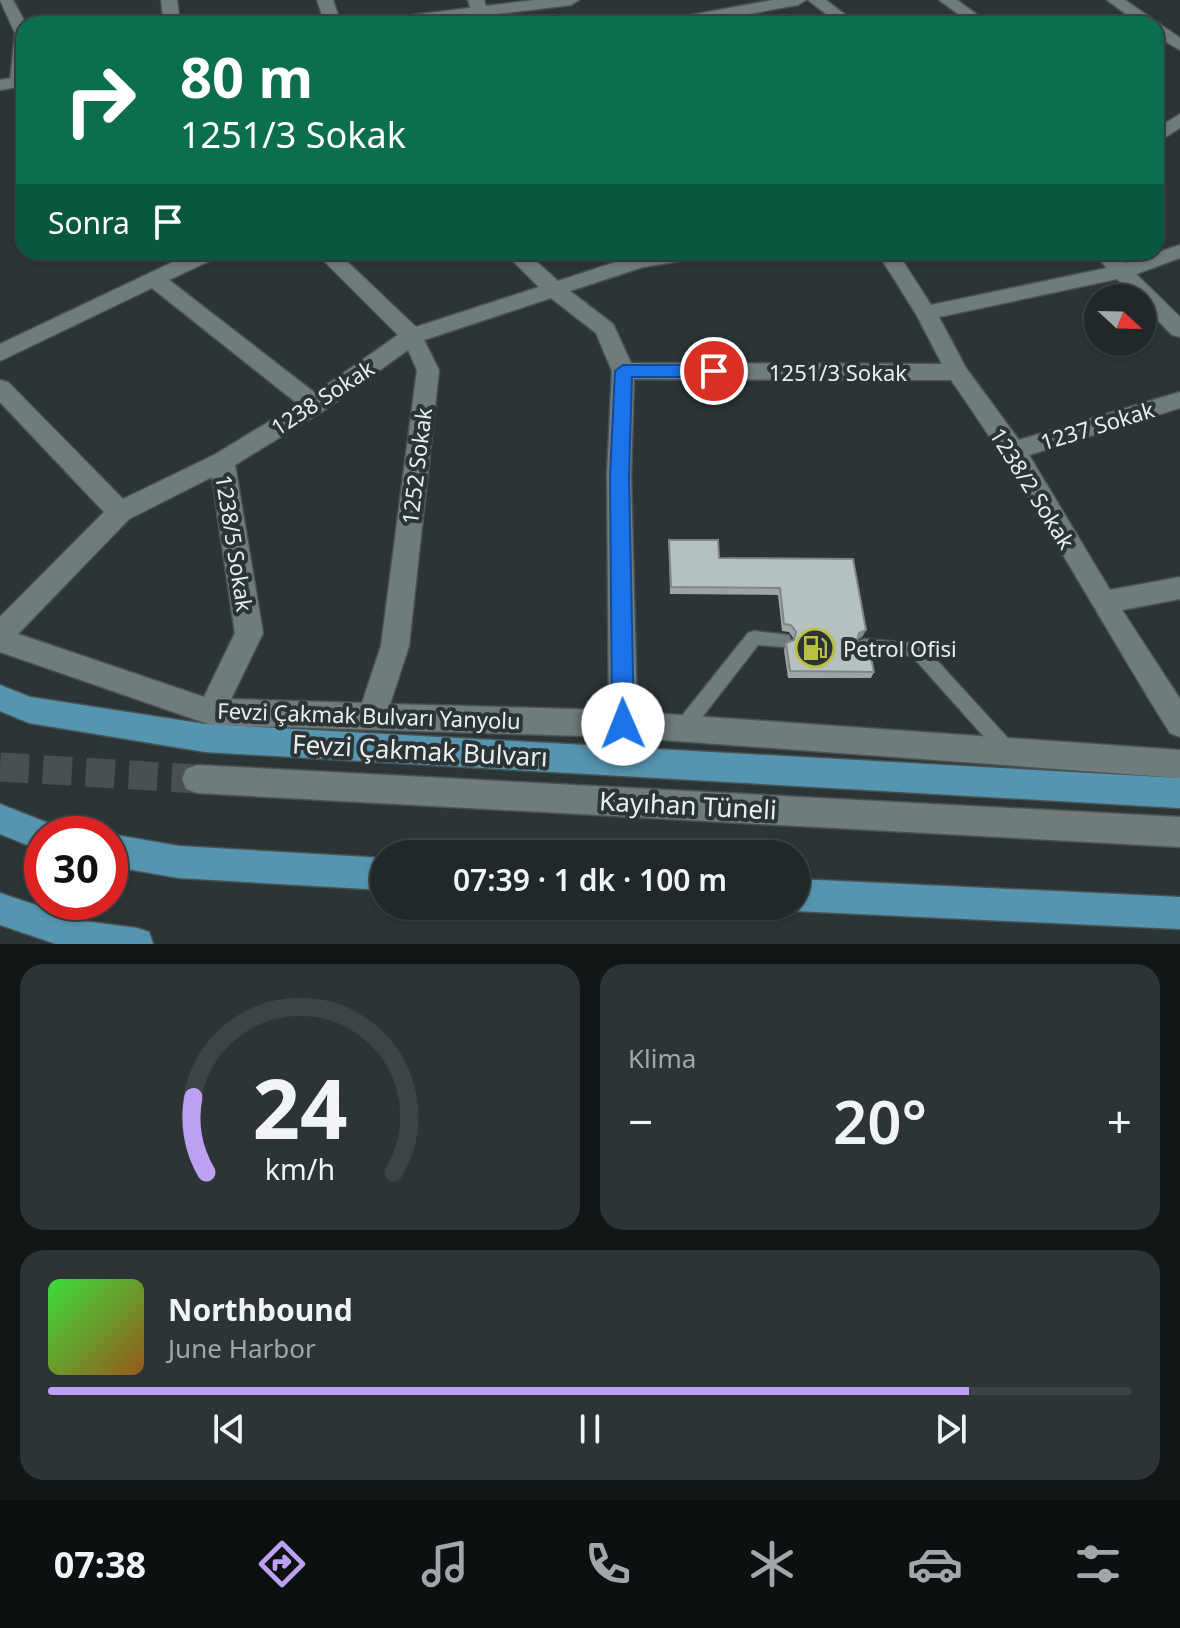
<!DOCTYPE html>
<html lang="tr">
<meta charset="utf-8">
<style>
body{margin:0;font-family:"Noto Sans",sans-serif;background:#2d3435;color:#f1f3f6;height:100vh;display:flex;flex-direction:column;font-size:30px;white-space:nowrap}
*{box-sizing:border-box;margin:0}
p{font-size:26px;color:#a2a6a8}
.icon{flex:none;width:44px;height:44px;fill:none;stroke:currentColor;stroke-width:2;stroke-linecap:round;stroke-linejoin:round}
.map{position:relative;height:944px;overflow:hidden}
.side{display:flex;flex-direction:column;gap:20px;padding:20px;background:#121617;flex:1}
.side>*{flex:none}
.hud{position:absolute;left:16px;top:16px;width:1148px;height:244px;border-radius:24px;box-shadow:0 2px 6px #0004,0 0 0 2px #3d4446;background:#0b6e4f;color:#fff;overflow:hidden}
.needle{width:52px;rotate:112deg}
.tools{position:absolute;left:1084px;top:284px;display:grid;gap:16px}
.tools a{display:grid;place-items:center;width:72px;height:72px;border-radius:50%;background:#202829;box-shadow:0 2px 6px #0004,0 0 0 2px #3d4446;font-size:40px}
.speed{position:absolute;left:24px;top:816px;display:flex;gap:16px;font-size:40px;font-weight:700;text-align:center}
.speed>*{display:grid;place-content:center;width:104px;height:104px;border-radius:50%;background:#202829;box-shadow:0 2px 6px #0004,0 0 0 2px #3d4446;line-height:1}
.speed .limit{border:12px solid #d22;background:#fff;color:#111}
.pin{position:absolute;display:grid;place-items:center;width:68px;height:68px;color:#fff;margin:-34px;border:4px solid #fff;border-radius:50%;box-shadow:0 2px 8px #0007}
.me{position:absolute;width:88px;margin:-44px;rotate:359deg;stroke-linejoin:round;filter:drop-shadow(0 0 6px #0008)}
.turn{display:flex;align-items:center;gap:28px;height:168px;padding:0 32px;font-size:36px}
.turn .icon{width:104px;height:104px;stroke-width:2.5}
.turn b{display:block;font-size:56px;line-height:68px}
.then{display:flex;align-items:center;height:76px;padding:0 32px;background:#0003;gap:16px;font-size:30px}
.big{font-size:60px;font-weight:600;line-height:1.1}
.side .card{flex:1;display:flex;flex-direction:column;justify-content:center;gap:12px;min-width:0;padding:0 28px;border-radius:24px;background:#2d3435}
.side .dial{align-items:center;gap:0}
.dial svg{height:208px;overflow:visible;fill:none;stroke:#3d4446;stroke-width:7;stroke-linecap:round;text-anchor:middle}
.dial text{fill:#f1f3f6;stroke:none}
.song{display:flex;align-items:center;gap:24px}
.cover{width:96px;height:96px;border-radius:12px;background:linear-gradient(135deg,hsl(120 70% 55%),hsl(30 70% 35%))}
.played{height:8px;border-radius:4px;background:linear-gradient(90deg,#bca0f2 85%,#3d4446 85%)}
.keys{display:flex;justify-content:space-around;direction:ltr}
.heat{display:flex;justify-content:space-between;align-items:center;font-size:44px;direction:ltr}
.side .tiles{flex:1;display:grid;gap:20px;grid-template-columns:1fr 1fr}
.card:last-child{grid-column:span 2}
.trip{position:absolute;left:370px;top:840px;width:440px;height:80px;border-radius:40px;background:#202829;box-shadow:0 2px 6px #0004,0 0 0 2px #3d4446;font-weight:600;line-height:80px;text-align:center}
.tabs{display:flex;height:128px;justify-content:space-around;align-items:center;background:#0d1010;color:#a2a6a8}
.tabs .icon{width:56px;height:56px}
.tabs .active{color:#bca0f2}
.tabs b{font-size:36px;color:#f1f3f6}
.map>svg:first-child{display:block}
</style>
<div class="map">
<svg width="1180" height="944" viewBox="0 0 1180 944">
<rect width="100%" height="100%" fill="#2b3537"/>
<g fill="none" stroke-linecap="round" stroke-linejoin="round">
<path stroke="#475153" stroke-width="29" stroke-dasharray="29 14" stroke-linecap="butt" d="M0 767 197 779"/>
<g stroke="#4a5354" stroke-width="3">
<path id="lane" d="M754 631 789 635 791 640 789 645 783 647 758 645 689 734 683 736 677 734 675 728 677 722 748 633Z
M865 639 922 644 1015 746 1018 752 1015 758 1009 760 1003 758 912 656 859 651 857 646 859 641Z"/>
</g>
<g stroke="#4a5354" stroke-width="3">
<path id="street" d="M0 0H13L26 24 24 85 18 87 10 82 15 33Z
M161 0H177L180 24H164Z
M317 0H333L341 24H325Z
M468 0H484L491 24H475Z
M773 0H806L798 5 694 24H661L669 19Z
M808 0H826L857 24H839Z
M939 0H957L990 24H972Z
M1107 0H1125L1180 38V50L1156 36V24H1139Z
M1180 114V128L1156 143V129Z
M1180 245V258L1136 274 1180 317V337L1172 335 1142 304V298H1136L1117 279 939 317 966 368 1019 440 1180 392V408L1029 455 1110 590 1180 577V599L1122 610 1180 699V737L1170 733C1097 616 1031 493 951 380L634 379 631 475 637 712 1180 750V778L623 737 211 725 0 652V617L104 512 0 402V380L8 382 123 499 214 455 298 404 152 288 0 361V344L194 252H221L218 257 169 280 315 393 398 335 315 252H337L416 327 539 287 504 252H526L558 281 640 254 708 252 705 257 643 267 570 291 613 324 631 363 942 364 916 314 877 252H897L931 305 1107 268 1092 252H1114L1125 263ZM551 298 596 333 612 371 607 475 609 710 390 704 409 646 439 370 424 340ZM408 350 417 370 381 646 362 703 231 699 263 633 235 465 323 411ZM212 477 235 633 204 697 18 634 129 519Z"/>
</g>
<g stroke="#4a5354" stroke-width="3">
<path id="secondary" d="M535 0H579L571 5 417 24H372L380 19Z
M24 76V86L0 90V80Z
M197 765 1180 817V847L197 793 186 789 182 779 186 769Z"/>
</g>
<g stroke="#4a5354" stroke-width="3">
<path id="primary" d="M0 685 30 697 205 724 1180 778V808L205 752 29 723 0 711Z
M0 804 53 825 57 834H42V851L0 834Z
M110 834 179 846 384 858V890L179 878 110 866Z
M796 879 1180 897V929L796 911 785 906H796Z
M0 893 83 921 137 928 149 932 153 944H56L0 925Z"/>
</g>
<use href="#lane" fill="#707b7d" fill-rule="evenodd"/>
<use href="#street" fill="#707b7d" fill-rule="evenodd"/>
<use href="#secondary" fill="#707b7d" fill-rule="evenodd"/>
<use href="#primary" fill="#5695af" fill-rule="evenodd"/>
</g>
<path fill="#9ca6a5" d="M669 540 719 558 853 559 863 636 857 640 874 672 871 678H788L784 650 786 643 794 639 789 632 782 631 778 595 670 594Z"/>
<path fill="#7f8786" d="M866 630 863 636 856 640 859 633Z"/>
<path fill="#b5c1c0" stroke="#7f8786" stroke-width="2" d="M669 540H718L719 558 853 559 866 630 859 633 857 640 861 647 869 648 874 672 790 671 786 643 794 640 796 632 791 625 784 624 780 588 671 587Z"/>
<path fill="#1a73e8" stroke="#114b97" stroke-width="2" d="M623 365H714L723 371 714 377H632L629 475 634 724 631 731 623 734 615 731 612 724 610 475 615 371Z"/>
<defs>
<g id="fuel-ring" transform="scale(2)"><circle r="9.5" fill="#2b3537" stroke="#bbc045" stroke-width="1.5"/><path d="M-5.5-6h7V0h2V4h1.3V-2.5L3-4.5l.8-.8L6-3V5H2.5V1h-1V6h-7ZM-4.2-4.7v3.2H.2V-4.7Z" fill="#bbc045"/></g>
</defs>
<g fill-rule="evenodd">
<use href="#fuel-ring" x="815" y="648"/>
</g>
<g text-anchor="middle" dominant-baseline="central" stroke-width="8" stroke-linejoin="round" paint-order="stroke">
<g font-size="22" fill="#e8eeef" stroke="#2b3537">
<text x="838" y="372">1251/3 Sokak</text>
<text transform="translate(322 397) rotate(-33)">1238 Sokak</text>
<text transform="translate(1097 425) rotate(-17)">1237 Sokak</text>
<text transform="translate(416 466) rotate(-83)">1252 Sokak</text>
<text transform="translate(1033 488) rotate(58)">1238/2 Sokak</text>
<text transform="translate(235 543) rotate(81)">1238/5 Sokak</text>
<text transform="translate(369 715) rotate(2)">Fevzi Çakmak Bulvarı Yanyolu</text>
</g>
<g font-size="22" fill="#e8eeef" stroke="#2b3537" text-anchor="start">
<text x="843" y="648">Petrol Ofisi</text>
</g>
<g font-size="26" fill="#e8eeef" stroke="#2b3537">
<text transform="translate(420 750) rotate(3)">Fevzi Çakmak Bulvarı</text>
<text transform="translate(688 805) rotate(3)">Kayıhan Tüneli</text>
</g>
</g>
</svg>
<div class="tools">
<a><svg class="needle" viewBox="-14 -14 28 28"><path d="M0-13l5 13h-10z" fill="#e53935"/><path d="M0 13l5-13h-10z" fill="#a2a6a8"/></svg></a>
</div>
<div class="speed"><div class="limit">30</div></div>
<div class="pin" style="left:714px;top:371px;background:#d93025"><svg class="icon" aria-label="arrive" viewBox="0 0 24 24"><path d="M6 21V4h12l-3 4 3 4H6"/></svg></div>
<svg class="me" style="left:623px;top:724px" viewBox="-20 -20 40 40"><circle r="19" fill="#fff"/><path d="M0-13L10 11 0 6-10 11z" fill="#1a73e8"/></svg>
<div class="trip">07:39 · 1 dk · 100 m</div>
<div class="hud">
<div class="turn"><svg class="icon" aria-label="right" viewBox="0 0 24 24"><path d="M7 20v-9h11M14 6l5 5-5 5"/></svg><div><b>80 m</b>1251/3 Sokak</div></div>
<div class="then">Sonra<svg class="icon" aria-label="arrive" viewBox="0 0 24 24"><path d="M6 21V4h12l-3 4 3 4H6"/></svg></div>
</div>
</div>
<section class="side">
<div class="tiles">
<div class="card dial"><svg viewBox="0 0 100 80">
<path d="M14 69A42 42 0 1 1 86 69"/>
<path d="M14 69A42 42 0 0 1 9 40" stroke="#bca0f2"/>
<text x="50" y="56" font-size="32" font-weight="700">24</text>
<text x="50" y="72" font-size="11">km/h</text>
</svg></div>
<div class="card"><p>Klima</p>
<div class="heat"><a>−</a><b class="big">20°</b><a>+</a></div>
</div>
<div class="card">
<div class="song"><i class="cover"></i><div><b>Northbound</b><p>June Harbor</p></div></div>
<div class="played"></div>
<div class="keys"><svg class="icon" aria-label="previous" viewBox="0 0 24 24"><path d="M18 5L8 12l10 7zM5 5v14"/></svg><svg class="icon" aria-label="pause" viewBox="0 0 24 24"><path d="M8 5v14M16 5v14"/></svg><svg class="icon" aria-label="next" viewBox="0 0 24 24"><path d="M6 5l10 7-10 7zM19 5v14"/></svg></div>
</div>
</div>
</section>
<nav class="tabs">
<b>07:38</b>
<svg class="icon active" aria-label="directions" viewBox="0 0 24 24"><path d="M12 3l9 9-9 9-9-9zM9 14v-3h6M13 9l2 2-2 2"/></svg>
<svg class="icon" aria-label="music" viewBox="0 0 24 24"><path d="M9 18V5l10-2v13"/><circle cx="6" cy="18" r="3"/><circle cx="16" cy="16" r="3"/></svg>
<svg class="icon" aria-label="phone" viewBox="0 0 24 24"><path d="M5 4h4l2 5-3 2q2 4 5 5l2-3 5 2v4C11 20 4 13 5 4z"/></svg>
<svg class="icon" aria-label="climate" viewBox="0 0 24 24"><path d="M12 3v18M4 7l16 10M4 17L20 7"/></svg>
<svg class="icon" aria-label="car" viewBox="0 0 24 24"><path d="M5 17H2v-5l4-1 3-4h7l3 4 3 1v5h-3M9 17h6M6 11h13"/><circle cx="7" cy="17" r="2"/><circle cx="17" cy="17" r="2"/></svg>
<svg class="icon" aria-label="filters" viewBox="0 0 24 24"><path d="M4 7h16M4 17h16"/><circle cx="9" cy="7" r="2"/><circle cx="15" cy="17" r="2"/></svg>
</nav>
